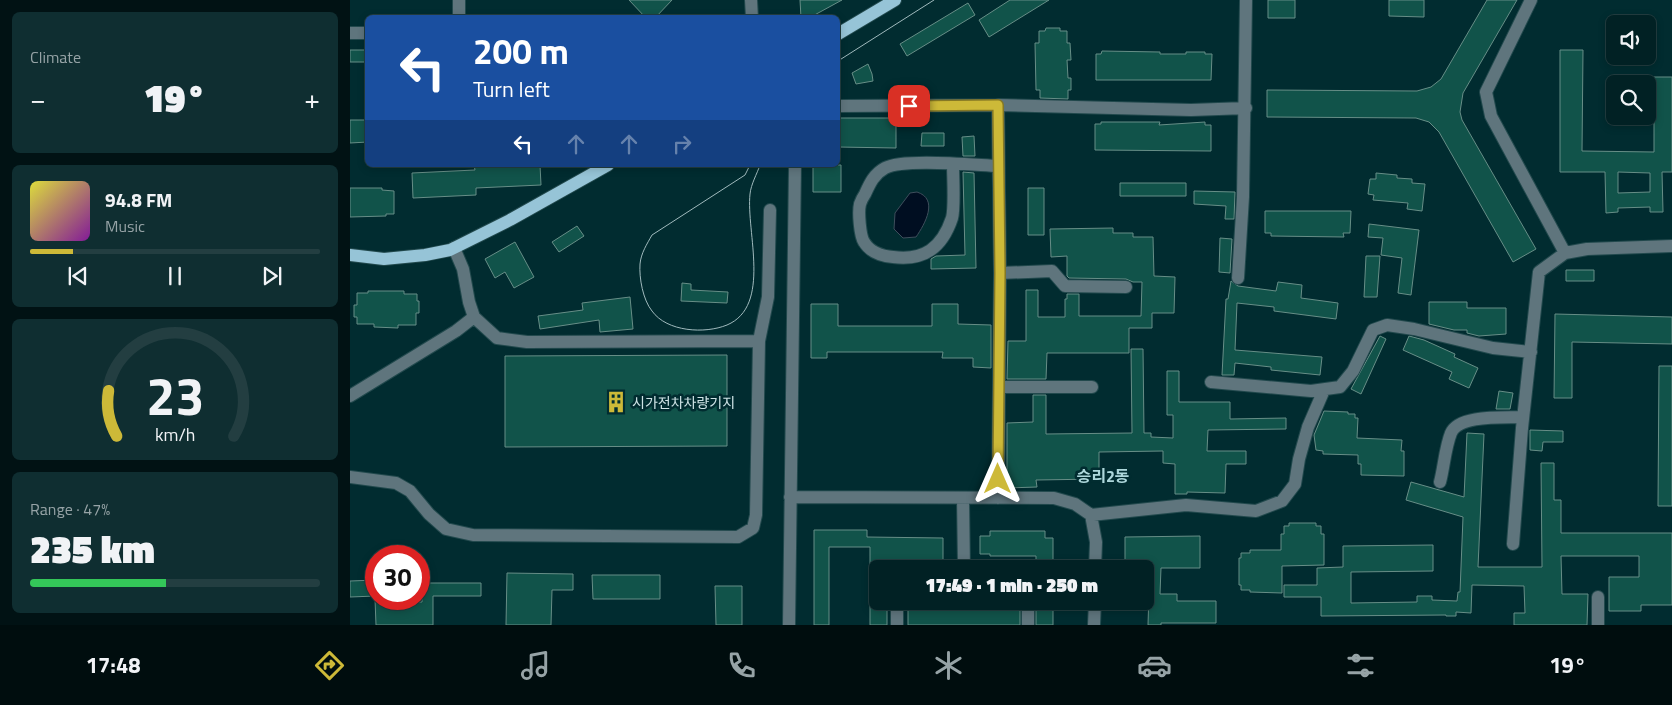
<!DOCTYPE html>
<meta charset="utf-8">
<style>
body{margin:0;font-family:"Titillium Web","Noto Sans KR",sans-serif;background:#0f2e31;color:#f1f3f6;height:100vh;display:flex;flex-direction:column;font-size:19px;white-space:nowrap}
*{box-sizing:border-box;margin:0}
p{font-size:16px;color:#96a3a6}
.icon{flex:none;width:28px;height:28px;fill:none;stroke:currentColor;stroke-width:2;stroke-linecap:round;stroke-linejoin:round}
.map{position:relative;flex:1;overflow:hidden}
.panel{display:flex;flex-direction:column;gap:12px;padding:12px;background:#011214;width:350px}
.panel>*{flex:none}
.banner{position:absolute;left:15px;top:15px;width:475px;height:152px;border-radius:8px;box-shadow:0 2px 8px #0003,0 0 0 1px #233e41;background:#1a4fa0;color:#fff;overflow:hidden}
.tools{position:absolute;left:1256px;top:15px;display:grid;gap:10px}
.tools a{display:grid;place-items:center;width:50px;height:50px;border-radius:8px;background:#012124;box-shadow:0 2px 8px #0003,0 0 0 1px #233e41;font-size:25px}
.speed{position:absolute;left:15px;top:545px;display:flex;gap:10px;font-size:25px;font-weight:700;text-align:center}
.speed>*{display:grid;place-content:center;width:65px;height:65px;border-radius:50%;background:#012124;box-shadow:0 2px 8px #0003,0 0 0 1px #233e41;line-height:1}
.speed .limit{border:8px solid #d22;background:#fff;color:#111}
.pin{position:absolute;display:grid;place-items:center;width:42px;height:42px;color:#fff;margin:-21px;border-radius:10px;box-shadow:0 2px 8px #0006}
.me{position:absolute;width:55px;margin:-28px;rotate:0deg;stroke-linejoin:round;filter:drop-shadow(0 0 4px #0008)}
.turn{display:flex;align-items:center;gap:18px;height:105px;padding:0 25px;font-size:22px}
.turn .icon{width:65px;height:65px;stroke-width:2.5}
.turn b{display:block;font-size:35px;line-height:42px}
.lanes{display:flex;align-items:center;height:48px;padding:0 25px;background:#0003;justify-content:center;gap:25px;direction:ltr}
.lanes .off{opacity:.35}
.big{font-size:38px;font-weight:800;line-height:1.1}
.panel .card{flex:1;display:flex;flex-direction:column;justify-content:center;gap:8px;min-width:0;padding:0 18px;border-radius:8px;background:#0f2e31}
.panel .dial{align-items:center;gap:0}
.dial svg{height:130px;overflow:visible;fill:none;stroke:#233e41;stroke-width:7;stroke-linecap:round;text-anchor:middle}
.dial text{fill:#f1f3f6;stroke:none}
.song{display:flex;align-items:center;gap:15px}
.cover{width:60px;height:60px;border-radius:8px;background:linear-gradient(135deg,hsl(60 70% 55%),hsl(290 70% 35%))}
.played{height:5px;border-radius:2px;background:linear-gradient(90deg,#cdb938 15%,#233e41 15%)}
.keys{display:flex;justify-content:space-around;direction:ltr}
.heat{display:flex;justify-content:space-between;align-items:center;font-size:28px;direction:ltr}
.charge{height:8px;border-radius:4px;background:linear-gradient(90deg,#34c759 47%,#233e41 0)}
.trip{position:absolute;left:519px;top:560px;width:285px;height:50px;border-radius:8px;background:#012124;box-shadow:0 2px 8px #0003,0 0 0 1px #233e41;font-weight:800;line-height:50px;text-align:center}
.menu{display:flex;height:80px;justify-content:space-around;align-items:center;background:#000d0e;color:#96a3a6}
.menu .icon{width:35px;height:35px}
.menu .on{color:#cdb938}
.menu b{font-size:22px;color:#f1f3f6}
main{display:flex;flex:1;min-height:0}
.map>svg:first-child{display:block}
</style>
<main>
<section class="panel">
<div class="card"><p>Climate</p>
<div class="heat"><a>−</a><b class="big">19°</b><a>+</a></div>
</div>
<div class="card">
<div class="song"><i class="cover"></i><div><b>94.8 FM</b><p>Music</p></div></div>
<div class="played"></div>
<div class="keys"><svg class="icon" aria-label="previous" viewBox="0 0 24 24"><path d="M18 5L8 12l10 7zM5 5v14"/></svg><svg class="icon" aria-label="pause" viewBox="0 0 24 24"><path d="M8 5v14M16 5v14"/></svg><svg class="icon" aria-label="next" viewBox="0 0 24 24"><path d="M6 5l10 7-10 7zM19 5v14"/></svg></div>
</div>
<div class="card dial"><svg viewBox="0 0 100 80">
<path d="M14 69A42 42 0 1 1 86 69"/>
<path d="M14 69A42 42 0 0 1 9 41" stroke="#cdb938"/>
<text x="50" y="56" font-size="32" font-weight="700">23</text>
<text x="50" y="72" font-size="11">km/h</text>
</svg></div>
<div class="card"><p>Range · 47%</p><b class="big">235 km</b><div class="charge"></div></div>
</section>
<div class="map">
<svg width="1322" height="625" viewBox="0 0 1322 625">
<rect width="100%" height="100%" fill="#012c30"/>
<path fill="#000e21" stroke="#3e4e5c" d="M567 192C589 199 575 224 566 237L553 238 544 229 545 213 560 193Z"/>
<path fill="#11534a" stroke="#678e87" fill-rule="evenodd" d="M279 0H322L305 18H296Z
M450 0H492L459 18H451Z
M660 0H699L639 37 629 20Z
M918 0H945V18H918Z
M1039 0H1074V17L1039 16Z
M1137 0H1167L1113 93 1110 112 1112 120 1186 249 1163 262 1089 132 1079 122 1066 118 917 117V90L1067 91 1081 87 1091 79Z
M618 3 625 15 557 56 550 44Z
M696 28H710V31H717V43H720L721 60H717L718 78H721V90H718V99L690 98V90H686L685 43H689V31H695Z
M0 50H18V62H0Z
M1210 50H1233L1232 151 1304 152V77H1322V172H1312L1313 212H1300V207L1268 208V212L1256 213 1255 172H1210ZM1268 172 1300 173V192L1268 193Z
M752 51 810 52V54H836V52H855V54H862L861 80H746V54H751Z
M518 64 522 74 523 81 506 84 502 73Z
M488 118H546V148L488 147Z
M0 120H18V142L0 143Z
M751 122H810L809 125 855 122V125H861V151L745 150V124H751Z
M572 133H594V146H571Z
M624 136 625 156H613L612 137Z
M124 165H190L191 185 126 188V195L63 198 62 173 125 170Z
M463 165H491V192H463Z
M613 172 624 173 626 268 581 269V259L586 256 615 255Z
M1026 173 1047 175V178L1062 179V183L1075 184 1072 211 1057 209 1058 203 1023 200 1024 195 1018 194 1020 179H1026Z
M770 183H836V196H770Z
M0 188H32V190L44 191V214H36V216L0 217Z
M678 188H694V235H678Z
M844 191 885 192 884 219H875L876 206 844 204Z
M915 211H1001L1000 233H993L994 237 921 236V233H915Z
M1019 224 1069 230 1061 295 1048 293 1052 258 1031 255 1033 238 1018 237Z
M227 226 234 236 209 252 202 242Z
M763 228V233H783V237H803L804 276 825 277 824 313H802V328H779V353H697L696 379H657L658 341H676V290H688V317H715V299H717V294H729V316H791L792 282H783L776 279 719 278 717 276V256L701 257 700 229Z
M870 238 882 239 880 273 869 272Z
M165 242 184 277 164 288 155 272 145 278 135 259Z
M1016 256H1030L1027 297H1014Z
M1216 270H1244V281H1216Z
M881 281 888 286 926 291 928 282 952 285 951 298 988 303 986 319 924 311V307L887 303 885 350 972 357 970 375 921 370V367L885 363 884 375H872L876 299H878Z
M332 283 341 284V290L378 292 377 303 331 301Z
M18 291H54V294H67V301H69V313H66V325H48V328L24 327V324H7V317H4V305H7V293H18Z
M280 297 283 329 250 332 249 320 190 329 188 316 233 310 232 303Z
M1079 302H1117V308H1156V334L1129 336 1117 333V330H1104L1079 324Z
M461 304H488V326H582V304H608V324L641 325V368L623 367V358H592L593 352H477V358H461Z
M1205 314 1322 317V344L1222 342V398H1204Z
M1030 336 1036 339 1011 394 1001 389Z
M1059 336 1074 340 1105 354 1104 357 1128 368 1119 388 1099 379 1102 372 1053 350Z
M781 349H793L794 433H801V437L823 438V415H817V371H829V402H880V419L936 418V429L858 430 857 451H896V464H876L875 493 837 492V494H825V464L813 463V451L749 452V479L686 480 687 487 657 488V423L683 422V395H696V434L782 433Z
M377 355V446L155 447V356Z
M1309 366H1322V506H1308Z
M1149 391 1163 393 1160 409H1146Z
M974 411 998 412V414H1005V418H1008L1007 438 1052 440 1051 451H1054V476L1011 475V464H1008V455L973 454V451L966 450 964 435Z
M1180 430 1213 431V442H1193L1192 451 1180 450Z
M1117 433 1134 434 1128 567H1192L1191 463H1204V500H1211V533H1322V605H1291V611H1259V577H1289V556H1211L1212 594H1238L1237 625H1164V613H1175L1174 586 1122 585 1121 613 1106 612V616H1096V615L971 616V597H934V585H967V568L993 567V546L1083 545V571L1001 572V603L1067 602V596H1082V600L1107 601 1108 592H1110L1113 517 1056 500 1061 482 1114 497Z
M939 523H966V526H971V534H974V565L932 566V593L900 592V590H891V585H889V558H891V553H900V550H931V534H934V526H939Z
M464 530H517V537L593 538V560L537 561V569H520V547H479V625H464Z
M640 531H695V538H703V569H686V556H640V554H630V536H640Z
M850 536V568H811L810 594H827V601H866V623H811V625H798L799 592H795V568H775V537Z
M157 573 223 574V590H202L201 625H156Z
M242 575H310V599H243Z
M26 580V596L0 597V581Z
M72 583H131V596H83V625H26L25 599H53V602H72Z
M365 586H392V625H366Z
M520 601H537V625H520Z
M686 601H703V625H686Z
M558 603H670V625H558Z"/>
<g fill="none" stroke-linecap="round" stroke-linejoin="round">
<g stroke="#22494d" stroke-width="14">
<path id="minor" d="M401 0 402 18
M1181 0 1136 92 1141 116 1215 253
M109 18V0
M0 33H18
M648 105 650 273 648 498
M488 106 648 105 841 110 896 108
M603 165C603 177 605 207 602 218 592 248 574 261 543 257 531 256 520 252 514 242 510 236 508 212 510 204 511 201 513 197 515 194 520 183 524 174 535 168 553 158 624 165 648 166
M650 273 702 271 715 286 776 287
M888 278 893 197 896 0
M409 341 418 297 420 210
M861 382 961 391 990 387 1003 371 1023 330 1037 325 1064 329 1143 348 1181 352
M649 387H742
M0 396 106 331 124 317 119 302 113 269 104 248
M0 477 46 483 60 491 79 514 96 529 123 535 388 537 403 528 406 515 409 341 177 342 147 338 124 317
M1090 482C1094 467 1095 448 1101 433 1109 414 1155 418 1173 417
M440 497 704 498 725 504 741 515 746 542 745 569
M613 498 614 569
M741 515 836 505 906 511 932 501 945 484 949 459 958 427 974 390
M1163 544 1172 428 1189 272 1215 253 1237 249 1322 246
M1248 597V625
M439 625 445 165
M547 625V601
M678 625V601
M744 625 745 601"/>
</g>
<g stroke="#22494d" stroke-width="14">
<path id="major" d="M488 34 545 0
M0 255 34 259 75 255 100 250 160 220 258 165"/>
</g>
<use href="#minor" stroke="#5f757d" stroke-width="12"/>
<use href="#major" stroke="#96c4d7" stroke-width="12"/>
<path stroke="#a0babd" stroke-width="1" d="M488 61 584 0
M400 165 395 175 302 235C297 244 291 253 290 264 289 278 293 300 302 311 317 332 355 334 377 325 422 306 396 232 400 194 401 184 407 174 410 165"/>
</g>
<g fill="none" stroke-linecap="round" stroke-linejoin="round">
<g stroke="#857824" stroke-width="12">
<path id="route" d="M559 106 648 105 650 273 648 479"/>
</g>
<use href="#route" stroke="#cdb938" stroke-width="9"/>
</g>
<defs>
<g id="building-bare" transform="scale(1.725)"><path d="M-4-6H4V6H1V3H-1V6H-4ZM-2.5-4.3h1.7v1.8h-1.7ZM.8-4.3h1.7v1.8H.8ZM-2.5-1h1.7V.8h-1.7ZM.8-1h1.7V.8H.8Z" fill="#cdb938" stroke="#012c30" stroke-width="2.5" paint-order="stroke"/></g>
</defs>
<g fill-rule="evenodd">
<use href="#building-bare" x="266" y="402"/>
</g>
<g text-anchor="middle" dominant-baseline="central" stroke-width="5" stroke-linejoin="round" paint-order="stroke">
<g font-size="14" fill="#cee3e5" stroke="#012c30" text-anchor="start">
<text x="282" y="402">시가전차차량기지</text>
</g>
<g font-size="16" font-weight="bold" fill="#add7db" stroke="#012c30">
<text x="753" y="476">승리2동</text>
</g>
</g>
</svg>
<div class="tools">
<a><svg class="icon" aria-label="sound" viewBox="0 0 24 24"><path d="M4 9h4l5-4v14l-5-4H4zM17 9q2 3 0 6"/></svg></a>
<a><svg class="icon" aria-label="search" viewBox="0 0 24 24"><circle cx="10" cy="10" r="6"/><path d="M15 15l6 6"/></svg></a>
</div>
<div class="speed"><div class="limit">30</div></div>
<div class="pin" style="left:559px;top:106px;background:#d93025"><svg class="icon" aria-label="arrive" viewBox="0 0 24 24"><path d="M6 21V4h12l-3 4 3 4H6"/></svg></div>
<svg class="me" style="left:648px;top:479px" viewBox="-20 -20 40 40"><path d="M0-17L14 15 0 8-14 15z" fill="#cdb938" stroke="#fff" stroke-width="4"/></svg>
<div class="trip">17:49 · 1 min · 250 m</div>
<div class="banner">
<div class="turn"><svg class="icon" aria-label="left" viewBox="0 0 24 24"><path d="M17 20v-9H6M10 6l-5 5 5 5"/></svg><div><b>200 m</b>Turn left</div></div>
<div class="lanes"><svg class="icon" aria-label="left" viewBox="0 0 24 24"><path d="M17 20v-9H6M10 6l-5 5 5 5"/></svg><svg class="icon off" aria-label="ahead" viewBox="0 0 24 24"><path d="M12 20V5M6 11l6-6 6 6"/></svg><svg class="icon off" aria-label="ahead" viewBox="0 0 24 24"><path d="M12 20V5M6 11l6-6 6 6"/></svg><svg class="icon off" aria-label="right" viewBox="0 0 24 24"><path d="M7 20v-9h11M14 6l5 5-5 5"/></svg></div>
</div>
</div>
</main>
<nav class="menu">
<b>17:48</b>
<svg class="icon on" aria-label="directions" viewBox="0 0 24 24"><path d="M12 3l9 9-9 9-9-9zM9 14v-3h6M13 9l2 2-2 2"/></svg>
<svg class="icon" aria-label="music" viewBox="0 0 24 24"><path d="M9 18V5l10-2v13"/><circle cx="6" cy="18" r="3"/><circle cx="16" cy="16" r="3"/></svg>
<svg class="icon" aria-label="phone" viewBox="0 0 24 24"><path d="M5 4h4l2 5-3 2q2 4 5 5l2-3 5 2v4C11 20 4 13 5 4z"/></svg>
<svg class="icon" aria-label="climate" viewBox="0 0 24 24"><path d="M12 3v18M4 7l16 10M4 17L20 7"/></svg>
<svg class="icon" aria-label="car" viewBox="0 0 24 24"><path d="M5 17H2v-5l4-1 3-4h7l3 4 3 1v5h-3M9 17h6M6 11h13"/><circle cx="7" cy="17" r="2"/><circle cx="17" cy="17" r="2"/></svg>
<svg class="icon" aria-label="filters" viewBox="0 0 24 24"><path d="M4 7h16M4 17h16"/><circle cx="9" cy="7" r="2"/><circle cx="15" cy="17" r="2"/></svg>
<b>19°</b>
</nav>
